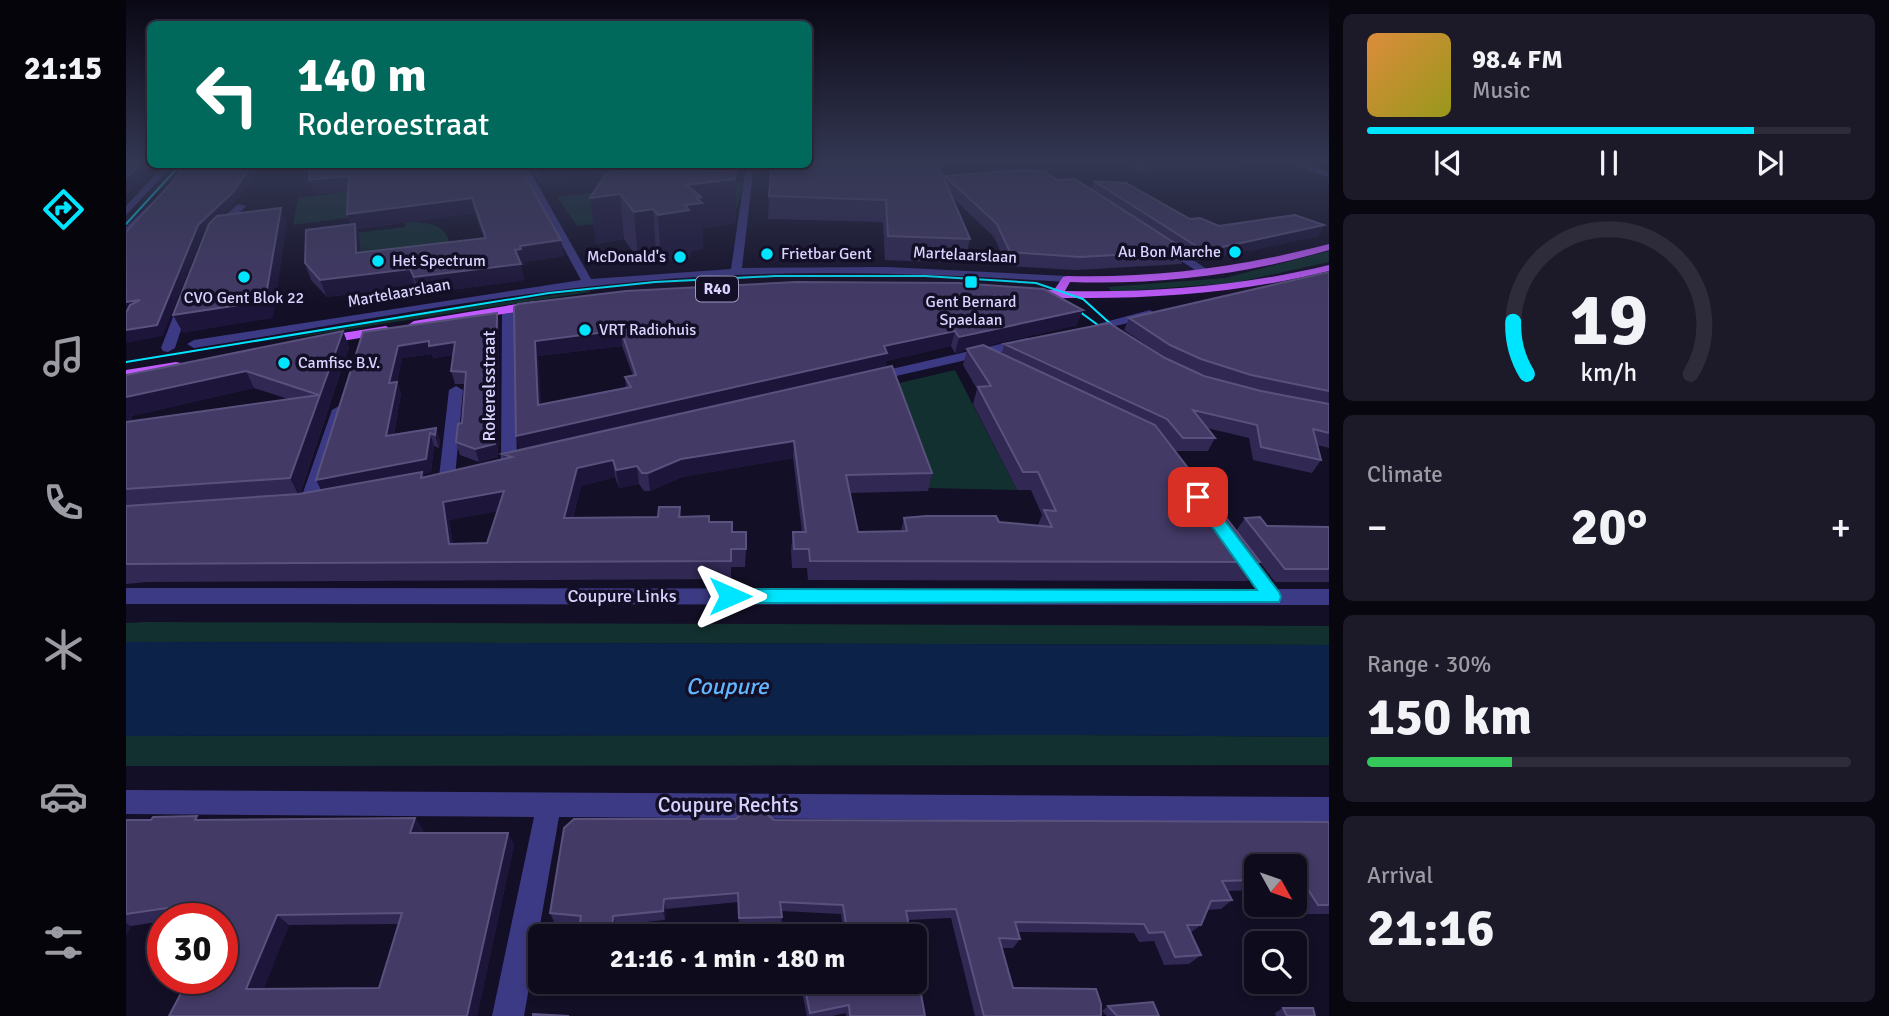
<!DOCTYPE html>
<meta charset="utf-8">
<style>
body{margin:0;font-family:Signika,sans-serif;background:#1c1929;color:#f1f3f6;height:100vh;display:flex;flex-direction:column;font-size:26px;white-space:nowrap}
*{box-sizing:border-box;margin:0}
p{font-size:23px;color:#9b9ba3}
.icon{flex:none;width:38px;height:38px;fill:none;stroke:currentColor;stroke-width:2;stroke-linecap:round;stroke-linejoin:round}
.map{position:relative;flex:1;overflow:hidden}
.sheet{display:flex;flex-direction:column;gap:14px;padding:14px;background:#08060f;width:560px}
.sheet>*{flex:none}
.guide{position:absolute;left:21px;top:21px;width:665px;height:147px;border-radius:10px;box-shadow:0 4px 10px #0003,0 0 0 2px #2e2b3b;background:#00695c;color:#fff;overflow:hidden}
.needle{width:46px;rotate:130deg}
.controls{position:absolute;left:1118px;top:854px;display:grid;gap:14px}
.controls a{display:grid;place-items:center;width:63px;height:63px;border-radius:10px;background:#0e0b1c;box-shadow:0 4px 10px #0003,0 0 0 2px #2e2b3b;font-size:35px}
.speed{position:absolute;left:21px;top:903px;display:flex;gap:14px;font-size:35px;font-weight:700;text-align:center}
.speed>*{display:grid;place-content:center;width:91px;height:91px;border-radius:50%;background:#0e0b1c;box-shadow:0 4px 10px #0003,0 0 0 2px #2e2b3b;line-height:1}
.speed .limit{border:10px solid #d22;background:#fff;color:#111}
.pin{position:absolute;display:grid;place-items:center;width:60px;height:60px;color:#fff;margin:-30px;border-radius:14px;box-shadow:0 4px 10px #0006}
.me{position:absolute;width:77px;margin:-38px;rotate:90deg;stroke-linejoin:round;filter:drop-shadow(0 0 5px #0008)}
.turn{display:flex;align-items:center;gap:24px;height:147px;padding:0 35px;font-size:32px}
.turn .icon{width:91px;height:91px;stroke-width:2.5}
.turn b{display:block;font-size:49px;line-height:60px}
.big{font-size:52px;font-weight:700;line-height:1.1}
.sheet .card{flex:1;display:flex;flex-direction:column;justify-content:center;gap:10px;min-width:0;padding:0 24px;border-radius:10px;background:#1c1929}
.sheet .dial{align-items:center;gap:0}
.dial svg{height:182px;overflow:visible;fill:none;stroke:#2e2b3b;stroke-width:7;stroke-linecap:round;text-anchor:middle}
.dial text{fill:#f1f3f6;stroke:none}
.song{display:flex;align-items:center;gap:21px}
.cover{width:84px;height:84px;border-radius:10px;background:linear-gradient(135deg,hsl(30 70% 55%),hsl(60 70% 35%))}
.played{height:7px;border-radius:4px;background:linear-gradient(90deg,#00e5ff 80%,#2e2b3b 80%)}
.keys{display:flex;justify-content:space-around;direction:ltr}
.heat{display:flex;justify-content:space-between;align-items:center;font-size:38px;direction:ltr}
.charge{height:10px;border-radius:5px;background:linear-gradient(90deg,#34c759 30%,#2e2b3b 0)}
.trip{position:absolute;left:402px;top:924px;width:399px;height:70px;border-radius:10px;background:#0e0b1c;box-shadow:0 4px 10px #0003,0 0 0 2px #2e2b3b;font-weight:700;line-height:70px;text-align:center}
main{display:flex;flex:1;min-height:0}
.menu{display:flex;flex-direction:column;width:126px;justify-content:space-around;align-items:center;background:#06040b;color:#9b9ba3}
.menu .icon{width:49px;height:49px}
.menu .on{color:#00e5ff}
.menu b{font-size:32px;color:#f1f3f6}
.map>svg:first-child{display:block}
</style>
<main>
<nav class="menu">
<b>21:15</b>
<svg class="icon on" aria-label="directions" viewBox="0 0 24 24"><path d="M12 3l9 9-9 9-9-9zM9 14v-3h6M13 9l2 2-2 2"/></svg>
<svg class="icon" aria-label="music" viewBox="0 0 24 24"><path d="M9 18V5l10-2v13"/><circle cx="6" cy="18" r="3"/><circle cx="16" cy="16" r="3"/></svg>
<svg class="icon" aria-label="phone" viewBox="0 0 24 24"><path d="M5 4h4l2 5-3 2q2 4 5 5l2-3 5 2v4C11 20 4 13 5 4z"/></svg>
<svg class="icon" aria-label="climate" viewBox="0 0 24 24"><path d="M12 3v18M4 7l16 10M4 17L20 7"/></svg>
<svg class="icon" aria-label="car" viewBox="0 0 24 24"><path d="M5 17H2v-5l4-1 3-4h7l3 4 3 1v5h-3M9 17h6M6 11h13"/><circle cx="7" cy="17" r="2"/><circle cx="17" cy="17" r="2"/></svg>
<svg class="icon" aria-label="filters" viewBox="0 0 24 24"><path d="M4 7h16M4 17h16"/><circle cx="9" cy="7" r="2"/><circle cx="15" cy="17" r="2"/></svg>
</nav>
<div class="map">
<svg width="1203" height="1016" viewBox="0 0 1203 1016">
<rect width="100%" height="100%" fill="#130f26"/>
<path fill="#12302f" d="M556 181 618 182 611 208 451 226 431 197Z
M228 191 227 217 167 225 172 198Z
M291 222C313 224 321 228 326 251L237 269 228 233 279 227V223Z
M1203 251V262L1107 283 986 292 982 287 1099 278Z
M463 290 464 292 140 342 300 313Z
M829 370 891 490 800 488 765 385Z
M18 622 1203 626V645L0 642V623Z
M958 735 1203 737V765L0 766V736Z"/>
<path fill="#0c2248" d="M0 642 1203 645V737L958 735 0 736Z"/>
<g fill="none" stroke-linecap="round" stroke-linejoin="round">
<path fill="#3d3a85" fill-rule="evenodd" d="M1166 163H1176L1203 172V178Z
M39 164H48L0 215V206Z
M56 164H64L49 190 0 235V227L42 187Z
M392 164H400L465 279 605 269 619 173 623 170 627 173 616 268 761 267 941 276 947 279 941 282C800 273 659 268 518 281 367 294 218 324 68 348L61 344 68 340 455 280Z
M112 204 120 206 94 232H86V228Z
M1034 243H1042L1088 274 1078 276 1034 247Z
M55 296 65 299 49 348 42 352 37 351 35 348Z
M382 305 388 309 391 463 383 468 375 463 376 309Z
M1024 310 1030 314 1028 317 963 332 957 328Z
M901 338 906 339V345L748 381 741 377 748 373Z
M330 386 337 390 329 477 321 482 313 477 323 390Z
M213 406 220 410 191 504 188 508H176L173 504 206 410Z
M1113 545 1120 547 1151 589H1203V605L0 604V588L1130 589 1104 552 1106 547Z
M0 790 1203 797V823L433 817 398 1016H366L408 817 0 814Z"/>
<path fill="#c25bff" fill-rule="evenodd" d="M1203 244V250C1118 275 1033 285 944 282L939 291C1029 293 1116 286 1203 265V271C1118 292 1034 299 946 298 933 298 909 301 899 293L905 289 928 290 937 277 941 276C1034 278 1114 267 1203 244Z
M409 301 413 302V308L288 329 282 325 288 321Z
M260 326 266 330 264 333 198 344 192 340 198 336Z
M50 362 55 363V369L0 378V370Z"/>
<path stroke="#00e5ff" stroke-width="2" d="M0 224 55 164
M939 301 987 336
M0 362 423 293 529 282 649 276H799L910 283 957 299 998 336"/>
</g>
<path fill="#312854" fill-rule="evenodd" d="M697 163H799L803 167 818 178 819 176 931 180 965 189 968 181 1064 219 1093 226 1198 225 1192 236 1073 261 1060 253 1055 264 950 270 881 266 868 237 826 197 844 239 838 263 759 260 757 222 642 219 643 196 697 164Z
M997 163H1161L1158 164 1020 174Z
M178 164H394L438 256 398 262 399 265H395L398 280 294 294 289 286 201 297 185 280 179 263 225 225 221 214 222 190 188 194 183 180V176ZM349 213 358 238 235 253 234 240 231 229Z
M403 164H627L610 173V216L609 223 577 228V249L565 251V257L535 262 530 256 512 259 498 239 470 244 464 198 482 174 414 183Z
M1203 272V448L1191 445 1195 460 1186 473 1127 460 1123 438 1081 428 1089 438 1082 451H1050L1034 431 1134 562 1121 581 682 580 681 568H666L665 550 667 532H676L667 458 556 477 524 491H518L513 484 493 488 489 477 455 486 447 518 532 517 554 507 555 517 583 522 606 532 620 549 619 567H605V579L21 582 0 584V375L217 331 223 347 174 494 195 490 237 332 371 313 373 325 372 457 353 462 334 455 330 442 336 423 339 384H329L325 371 327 355 307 358 306 354 276 358 271 382 275 394 268 434 310 428 314 440 313 448 308 446 305 472 297 474 299 478 377 459 376 454 393 450 388 307 951 325 859 346 876 354 878 344 1039 358 1078 376 1112 385 1069 372 1038 357 998 330 1003 318ZM496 346 507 376 499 377 500 388 415 405 412 356ZM825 346 829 353 841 350 837 365 851 389 847 404 891 490H905L916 515 912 525 778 518 775 531 732 532 724 493 802 491 806 473 759 368 760 361ZM128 388 162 399 6 421 5 416ZM372 511 361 543 327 544 323 520Z
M1119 518 1141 526 1203 527V582H1149L1110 531Z
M289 818 297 830 296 833H382L388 845 351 1016H43L96 919H37V921L5 926 0 936V820ZM273 924 253 988 137 989 163 925Z
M648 820 1203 822V914H1178L1169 900V866H1130V890L1101 891 1106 900 1095 909 1081 910 1075 925 1064 933 1075 955 1063 964 1038 965 1028 941 1013 942 1008 933 892 932 894 939 887 948H876L887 988 975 1016H849L825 918 782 920 785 936H718L715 914 655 911 656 917 655 927H613L612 902 540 909 539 920 490 925 489 936H452L454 925 428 922 424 913Z
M37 928V956L25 949Z
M679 989 799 1016H720V1013L706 1016H681L677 997Z
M982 1006 1033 1016H981L976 1011Z
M1157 1008 1189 1016H1150L1149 1013Z"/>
<path fill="#1d163a" d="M16 163H24V164H31L0 195V177Z
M1024 163H1161L1158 164 1020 174Z
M127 164H137L110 202 77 234 37 336 0 343V330L72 225Z
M447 164H532V167L414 183 411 169Z
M608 164H627L610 173V216L609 223 577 228V249L565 251V257L535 262 532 215 560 185 608 174Z
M223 176 228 190 188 194 183 180Z
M494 194 498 239 470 244 464 198Z
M346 198 349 213 231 229 234 240 236 270 230 253 227 229 221 214Z
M155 208 161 223 147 318 57 333 47 315Z
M527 209 530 256 512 259 508 212Z
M1198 225 1192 236 1073 261 1078 251Z
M435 240 438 256 398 262 399 265H395L398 280 294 294 288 277 389 250 394 246Z
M284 269 289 286 201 297 194 280Z
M14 300 0 314V302Z
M957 310 951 325 829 353 833 337Z
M371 313 373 325 372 457 353 462 349 449Z
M495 330 496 346 412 356 416 421 412 405 409 341Z
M217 331 223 347 173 496 164 478Z
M829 331 825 346 760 361 758 369 394 453 390 436 758 346Z
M303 341 329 342 332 354 307 358 306 354 276 358 268 396 263 383 272 346Z
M120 371 128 388 5 416 10 440 0 426V397Z
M271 382 275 394 265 449 260 436Z
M310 428 314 440 313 448 309 435Z
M304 433 308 446 305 472 297 474 303 490 197 494 190 480Z
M668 441 667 458 556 477 524 491 522 473 555 459Z
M487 460 489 477 455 486 442 536 438 518 451 468Z
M511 466 513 484 493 488 490 470Z
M378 491 383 509 323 520 330 562 323 544 317 502Z
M289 818 297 830 292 845 284 833Z
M382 833 388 845 351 1016H341Z
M538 899 540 909 539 920 537 911Z
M151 915 163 925 134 999 120 989Z
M487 916 490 925 489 936H486Z
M0 923 5 926 0 936Z"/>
<path fill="#433a66" stroke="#5a527e" stroke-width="2" fill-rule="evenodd" d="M0 163H16L0 177Z
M699 163H799L803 167H813L844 239 762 236 760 200 643 196 646 164H699Z
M63 164H127L106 193 72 225 31 325 0 330V313L4 305 14 300 0 302V232Z
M184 164H394L396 171 435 240 394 246 395 249 389 250 395 264 288 277 284 269 194 280 179 263 180 230 229 224 230 253 360 238 346 198 221 214 223 176 183 180Z
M409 164H447L411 169Z
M522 166 610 172 609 179 560 185 575 197 571 198 576 203 559 205 563 210 532 215 527 209 508 212 494 194 464 198 479 175 499 168Z
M897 170 919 172 931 180 949 179 1061 251 954 257 884 252 871 224 819 176Z
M968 181 1000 183 1064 219 1074 218 1093 226 1169 215 1198 225 1078 251Z
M155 208 139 301 47 315 83 224 91 216Z
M1203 272V391L1125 375 1075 359 1044 345 1003 318Z
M670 282 832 283 918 289 957 310 833 337 829 331 758 346 761 353 390 436 388 307 392 304 500 291ZM495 330 510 375 499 377 505 387 412 405 409 341Z
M371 313 369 444 349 449 330 442 332 424 336 423 340 372 325 371 329 342 303 346V341L272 346 263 383 271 382 260 436 310 428 309 435 304 433 300 459 190 480 237 332Z
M983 323 1039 358 1078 376 1135 391 1203 404V433L1187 429 1195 460 1135 447 1131 425 1067 410 1089 438H1057L1041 419 878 344Z
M217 331 164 478 0 489V422L193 395 120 371 0 397V375Z
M857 345 1029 425 1134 562 684 561 683 549H668L667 532H680L668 441 555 459 522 473H516L511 466 490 470 487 460 451 468 438 518 532 517 533 507H554L553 517 583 516V522H606V532H620V549H605V561L0 564V506L173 494 296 472 295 478 386 457 376 454 766 366 806 473 720 475 732 532 781 531 778 518 800 516H870L873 522 926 527 918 510 930 511 912 472H897L852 387 865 386 841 349ZM378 491 361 543 323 544 317 502Z
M1134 517 1141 526 1203 527V569H1159L1119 518Z
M619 811H637L648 820 1203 822V905H1192L1176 880H1169V866H1130V880L1096 881 1106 900 1085 901 1075 925H1061L1075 955 1049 957 1038 932 1023 933 1018 924 889 922 894 939 873 938 887 988 970 989 975 1004V1016H858L830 909 780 911 785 936H722L717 905 654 902 656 917 613 918 612 893 538 899 537 911 487 916 486 936H452L455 916 424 913 438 828 448 819H610Z
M71 816 69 820 289 818 284 833H382L341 1016H43L63 978H96V919H41L48 907 0 914V820H25L27 817ZM276 913 253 988 120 989 151 915Z
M37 928V949H25Z
M789 961 799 1016H724L723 1005 684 1013 679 989 713 982H789Z
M1027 1002 1033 1016H991L982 1006Z
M1157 1008H1187L1189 1016H1161Z
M407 1014 443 1016H407Z"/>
<linearGradient id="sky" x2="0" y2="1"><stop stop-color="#0a0815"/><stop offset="0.53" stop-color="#333752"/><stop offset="1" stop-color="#333752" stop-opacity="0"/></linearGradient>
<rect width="1203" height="305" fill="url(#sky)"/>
<path fill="#00e5ff" stroke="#0095a6" stroke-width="2" d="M1072 492 1078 493 1153 592 1155 597 1153 602 604 603 595 596 604 589 1131 590 1065 497Z"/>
<g fill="#00e5ff" stroke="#130f26" stroke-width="2.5">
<circle cx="1109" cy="252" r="7"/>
<circle cx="641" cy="254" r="7"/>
<circle cx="554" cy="257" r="7"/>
<circle cx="252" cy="261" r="7"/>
<circle cx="118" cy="277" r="7"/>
<rect x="838" y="275" width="14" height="14" rx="3.5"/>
<circle cx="459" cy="330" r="7"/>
<circle cx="158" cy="363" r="7"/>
</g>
<g text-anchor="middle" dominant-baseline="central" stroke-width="7" stroke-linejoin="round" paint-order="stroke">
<g font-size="16" fill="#d9d4ff" stroke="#130f26" text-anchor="start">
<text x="1095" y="252" text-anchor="end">Au Bon Marche</text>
<text x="655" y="254">Frietbar Gent</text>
<text x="540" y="257" text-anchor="end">McDonald's</text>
<text x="266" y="261">Het Spectrum</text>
<text x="118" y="298" text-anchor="middle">CVO Gent Blok 22</text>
<text x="845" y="302" text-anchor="middle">Gent Bernard<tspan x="845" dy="18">Spaelaan</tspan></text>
<text x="473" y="330">VRT Radiohuis</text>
<text x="172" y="363">Camfisc B.V.</text>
</g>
<g font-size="16" fill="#d9d4ff" stroke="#130f26">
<text transform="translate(839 255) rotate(3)">Martelaarslaan</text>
<text transform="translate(273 293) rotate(-10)">Martelaarslaan</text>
</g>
<rect fill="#130f26" stroke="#9e99be" stroke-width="2" x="570" y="276.5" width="42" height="25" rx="5"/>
<g font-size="16" font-weight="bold" fill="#d9d4ff">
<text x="591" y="289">R40</text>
</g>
<g font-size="18" fill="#d9d4ff" stroke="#130f26">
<text transform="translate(363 386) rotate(-90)">Rokerelsstraat</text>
<text x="496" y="596">Coupure Links</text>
</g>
<g font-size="21" fill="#d9d4ff" stroke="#130f26">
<text x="602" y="805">Coupure Rechts</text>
</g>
<g font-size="23" font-style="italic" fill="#62b6ff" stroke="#130f26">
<text x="601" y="686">Coupure</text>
</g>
</g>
</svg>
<div class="controls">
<a><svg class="needle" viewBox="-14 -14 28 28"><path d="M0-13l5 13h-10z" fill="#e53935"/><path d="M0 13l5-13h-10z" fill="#9b9ba3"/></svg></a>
<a><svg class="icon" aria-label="search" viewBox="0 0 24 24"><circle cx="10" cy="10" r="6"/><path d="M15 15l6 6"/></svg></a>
</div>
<div class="speed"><div class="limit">30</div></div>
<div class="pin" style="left:1072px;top:497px;background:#d93025"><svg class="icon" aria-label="arrive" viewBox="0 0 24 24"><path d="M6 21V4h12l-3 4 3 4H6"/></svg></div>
<svg class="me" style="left:604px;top:596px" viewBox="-20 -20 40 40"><path d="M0-17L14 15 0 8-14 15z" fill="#00e5ff" stroke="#fff" stroke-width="4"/></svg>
<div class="trip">21:16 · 1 min · 180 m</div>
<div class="guide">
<div class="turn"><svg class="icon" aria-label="left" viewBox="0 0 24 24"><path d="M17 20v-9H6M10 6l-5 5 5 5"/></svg><div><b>140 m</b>Roderoestraat</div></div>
</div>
</div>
<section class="sheet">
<div class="card">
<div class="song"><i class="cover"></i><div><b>98.4 FM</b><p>Music</p></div></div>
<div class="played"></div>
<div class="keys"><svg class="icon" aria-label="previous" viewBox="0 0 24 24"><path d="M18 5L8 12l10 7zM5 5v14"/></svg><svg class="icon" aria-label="pause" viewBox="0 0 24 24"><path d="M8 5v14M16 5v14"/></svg><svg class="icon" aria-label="next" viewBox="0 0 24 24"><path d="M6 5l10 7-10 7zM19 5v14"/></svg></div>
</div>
<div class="card dial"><svg viewBox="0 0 100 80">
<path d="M14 69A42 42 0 1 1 86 69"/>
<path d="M14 69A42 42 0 0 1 8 46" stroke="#00e5ff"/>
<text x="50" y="56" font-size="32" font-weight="700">19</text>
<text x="50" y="72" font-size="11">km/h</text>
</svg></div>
<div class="card"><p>Climate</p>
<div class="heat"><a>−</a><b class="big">20°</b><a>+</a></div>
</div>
<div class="card"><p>Range · 30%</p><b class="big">150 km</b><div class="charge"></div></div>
<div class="card"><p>Arrival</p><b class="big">21:16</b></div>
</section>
</main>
